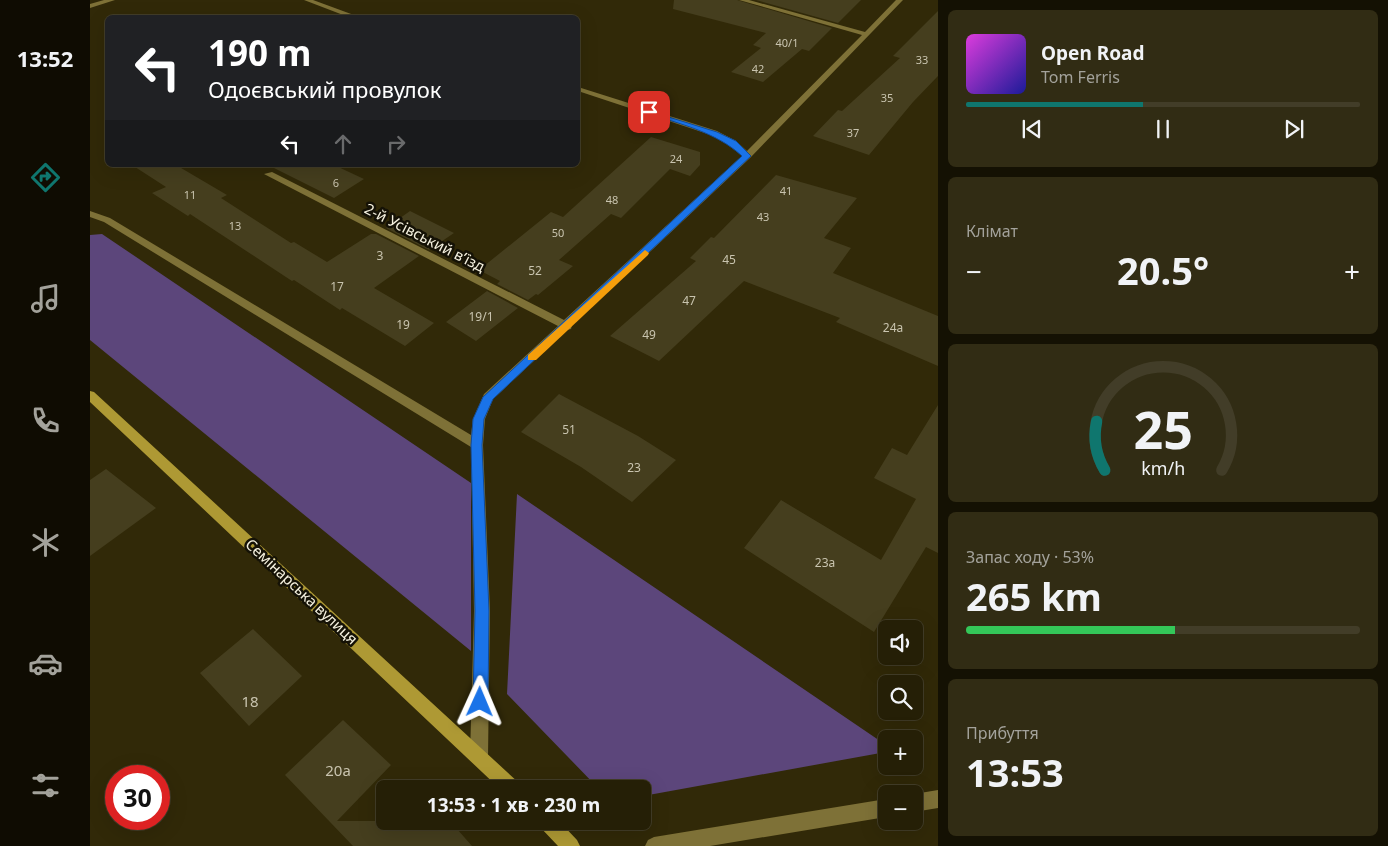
<!DOCTYPE html>
<html lang="uk">
<meta charset="utf-8">
<style>
body{margin:0;font-family:"Noto Sans",sans-serif;background:#312c14;color:#f1f3f6;height:100vh;display:flex;flex-direction:column;font-size:19px;white-space:nowrap}
*{box-sizing:border-box;margin:0}
p{font-size:16px;color:#a3a29b}
.icon{flex:none;width:28px;height:28px;fill:none;stroke:currentColor;stroke-width:2;stroke-linecap:round;stroke-linejoin:round}
.map{position:relative;flex:1;overflow:hidden}
.sheet{display:flex;flex-direction:column;gap:10px;padding:10px;background:#141103;width:450px}
.sheet>*{flex:none}
.banner{position:absolute;left:15px;top:15px;width:475px;height:152px;border-radius:8px;box-shadow:0 5px 20px #0002,0 0 0 1px #423d28;background:#202124;color:#fff;overflow:hidden}
.tools{position:absolute;left:788px;top:620px;display:grid;gap:10px}
.tools a{display:grid;place-items:center;width:45px;height:45px;border-radius:8px;background:#251f06;box-shadow:0 5px 20px #0002,0 0 0 1px #423d28;font-size:25px}
.speed{position:absolute;left:15px;top:765px;display:flex;gap:10px;font-size:25px;font-weight:700;text-align:center}
.speed>*{display:grid;place-content:center;width:65px;height:65px;border-radius:50%;background:#251f06;box-shadow:0 5px 20px #0002,0 0 0 1px #423d28;line-height:1}
.speed .limit{border:8px solid #d22;background:#fff;color:#111}
.pin{position:absolute;display:grid;place-items:center;width:42px;height:42px;color:#fff;margin:-21px;border-radius:10px;box-shadow:0 2px 8px #0006}
.me{position:absolute;width:55px;margin:-28px;rotate:1deg;stroke-linejoin:round;filter:drop-shadow(0 0 4px #0008)}
.turn{display:flex;align-items:center;gap:18px;height:105px;padding:0 20px;font-size:22px}
.turn .icon{width:65px;height:65px;stroke-width:2.5}
.turn b{display:block;font-size:35px;line-height:42px}
.lanes{display:flex;align-items:center;height:48px;padding:0 20px;background:#0003;justify-content:center;gap:25px;direction:ltr}
.lanes .off{opacity:.35}
.big{font-size:38px;font-weight:700;line-height:1.1}
.sheet .card{flex:1;display:flex;flex-direction:column;justify-content:center;gap:8px;min-width:0;padding:0 18px;border-radius:8px;background:#312c14}
.sheet .dial{align-items:center;gap:0}
.dial svg{height:130px;overflow:visible;fill:none;stroke:#423d28;stroke-width:7;stroke-linecap:round;text-anchor:middle}
.dial text{fill:#f1f3f6;stroke:none}
.song{display:flex;align-items:center;gap:15px}
.cover{width:60px;height:60px;border-radius:8px;background:linear-gradient(135deg,hsl(300 70% 55%),hsl(240 70% 35%))}
.played{height:5px;border-radius:2px;background:linear-gradient(90deg,#0f766e 45%,#423d28 45%)}
.keys{display:flex;justify-content:space-around;direction:ltr}
.heat{display:flex;justify-content:space-between;align-items:center;font-size:28px;direction:ltr}
.charge{height:8px;border-radius:4px;background:linear-gradient(90deg,#34c759 53%,#423d28 0)}
.trip{position:absolute;left:286px;top:780px;width:275px;height:50px;border-radius:8px;background:#251f06;box-shadow:0 5px 20px #0002,0 0 0 1px #423d28;font-weight:700;line-height:50px;text-align:center}
main{display:flex;flex:1;min-height:0}
.tabs{display:flex;flex-direction:column;width:90px;justify-content:space-around;align-items:center;background:#0f0c02;color:#a3a29b}
.tabs .icon{width:35px;height:35px}
.tabs .on{color:#0f766e}
.tabs b{font-size:22px;color:#f1f3f6}
.map>svg:first-child{display:block}
</style>
<main>
<nav class="tabs">
<b>13:52</b>
<svg class="icon on" aria-label="directions" viewBox="0 0 24 24"><path d="M12 3l9 9-9 9-9-9zM9 14v-3h6M13 9l2 2-2 2"/></svg>
<svg class="icon" aria-label="music" viewBox="0 0 24 24"><path d="M9 18V5l10-2v13"/><circle cx="6" cy="18" r="3"/><circle cx="16" cy="16" r="3"/></svg>
<svg class="icon" aria-label="phone" viewBox="0 0 24 24"><path d="M5 4h4l2 5-3 2q2 4 5 5l2-3 5 2v4C11 20 4 13 5 4z"/></svg>
<svg class="icon" aria-label="climate" viewBox="0 0 24 24"><path d="M12 3v18M4 7l16 10M4 17L20 7"/></svg>
<svg class="icon" aria-label="car" viewBox="0 0 24 24"><path d="M5 17H2v-5l4-1 3-4h7l3 4 3 1v5h-3M9 17h6M6 11h13"/><circle cx="7" cy="17" r="2"/><circle cx="17" cy="17" r="2"/></svg>
<svg class="icon" aria-label="filters" viewBox="0 0 24 24"><path d="M4 7h16M4 17h16"/><circle cx="9" cy="7" r="2"/><circle cx="15" cy="17" r="2"/></svg>
</nav>
<div class="map">
<svg width="848" height="846" viewBox="0 0 848 846">
<rect width="100%" height="100%" fill="#312908"/>
<path fill="#5c467b" d="M12 234 381 483V651L0 340V235Z
M427 494 796 745V752L553 796 552 789H509L417 694Z"/>
<path fill="#453e1e" d="M584 0H647L742 28 719 51 712 49 673 82 641 72 671 48 663 45 676 33 583 9Z
M666 0H771L748 23Z
M848 11V76L823 102 779 155 723 136 748 110 752 111 810 58 803 56Z
M561 137 610 152V165L600 176 580 169 531 218 521 214 469 260 483 266 448 295 446 294 438 300 407 284 410 281 389 270 461 212 473 217Z
M42 165H86L137 195 131 198 201 243 204 242 237 262 281 234H286L329 256 284 288 344 323 315 346 252 308 250 310 204 280 202 281 100 214 98 216 62 193 76 187Z
M178 165H244L274 179 244 198Z
M686 175 767 198 734 238 761 248 743 273 848 316V366L746 322 750 318 654 281 569 361 520 336 606 261 600 258 621 237 624 238Z
M320 211 364 233 339 250 296 228Z
M397 291 428 308 386 341 356 322Z
M469 394 548 436 586 460 542 502 491 467 431 432Z
M848 405V553L836 547 784 632 654 548 691 500 791 560 826 499 784 478 802 448 817 455Z
M16 469 66 508 0 556V480Z
M163 629 212 676 159 726 110 673Z
M253 720 301 765 247 821H360L382 846H263L195 775Z"/>
<g fill="none" stroke-linecap="round" stroke-linejoin="round">
<path fill="#7e7137" fill-rule="evenodd" d="M14 0H25L0 8V4Z
M214 0H223L272 18H261Z
M649 0H659L775 32 806 0H813L660 158 482 325 481 329 477 330 403 399 395 419 393 445 400 611 398 756 395 762 389 765 383 762 380 756 384 611 381 447 14 222 0 217V211L20 218 381 435 383 419 394 394 468 326 174 174 182 172 474 320 652 156 640 145 621 135 488 91V87L627 131 646 141 657 151 772 35Z
M848 790V808L824 812V794Z
M796 799V817L620 846H555L558 840 564 837Z"/>
<path fill="#ae9934" fill-rule="evenodd" d="M0 391 4 392 429 783 432 789H410L0 402Z
M447 821H469L487 840 490 846H468L450 827Z"/>
</g>
<path fill="#1a73e8" stroke="#114b97" d="M556 110 627 132 646 141 661 156 403 399 394 419 392 445 399 611 398 702 396 707 390 709 385 707 383 702 385 611 381 445 383 419 393 397 652 156C626 132 590 124 556 113Z"/>
<path fill="#f59e0b" d="M555 250 559 253 558 255 446 360H438V355Z"/>
<g text-anchor="middle" dominant-baseline="central" stroke-width="5" stroke-linejoin="round" paint-order="stroke">
<g font-size="11" fill="#c9c4af">
<text x="697" y="42">40/1</text>
<text x="832" y="59">33</text>
<text x="668" y="68">42</text>
<text x="797" y="97">35</text>
<text x="763" y="132">37</text>
<text x="586" y="158">24</text>
<text x="246" y="182">6</text>
<text x="696" y="190">41</text>
<text x="100" y="194">11</text>
<text x="522" y="199">48</text>
<text x="673" y="216">43</text>
<text x="145" y="225">13</text>
<text x="468" y="232">50</text>
</g>
<g font-size="12" fill="#c9c4af">
<text x="290" y="255">3</text>
<text x="639" y="259">45</text>
<text x="445" y="270">52</text>
<text x="247" y="286">17</text>
<text x="599" y="300">47</text>
<text x="391" y="316">19/1</text>
<text x="313" y="324">19</text>
<text x="803" y="327">24а</text>
<text x="559" y="334">49</text>
<text x="479" y="429">51</text>
<text x="544" y="467">23</text>
<text x="735" y="562">23а</text>
</g>
<g font-size="15" fill="#f5f1df" stroke="#151206">
<text transform="translate(335 237) rotate(27)">2-й Усівський в’їзд</text>
<text transform="translate(212 591) rotate(43)">Семінарська вулиця</text>
</g>
<g font-size="15" fill="#c9c4af">
<text x="160" y="701">18</text>
<text x="248" y="770">20а</text>
</g>
</g>
</svg>
<div class="tools">
<a><svg class="icon" aria-label="sound" viewBox="0 0 24 24"><path d="M4 9h4l5-4v14l-5-4H4zM17 9q2 3 0 6"/></svg></a>
<a><svg class="icon" aria-label="search" viewBox="0 0 24 24"><circle cx="10" cy="10" r="6"/><path d="M15 15l6 6"/></svg></a>
<a>+</a>
<a>−</a>
</div>
<div class="speed"><div class="limit">30</div></div>
<div class="pin" style="left:559px;top:112px;background:#d93025"><svg class="icon" aria-label="arrive" viewBox="0 0 24 24"><path d="M6 21V4h12l-3 4 3 4H6"/></svg></div>
<svg class="me" style="left:390px;top:702px" viewBox="-20 -20 40 40"><path d="M0-17L14 15 0 8-14 15z" fill="#1a73e8" stroke="#fff" stroke-width="4"/></svg>
<div class="trip">13:53 · 1 хв · 230 m</div>
<div class="banner">
<div class="turn"><svg class="icon" aria-label="left" viewBox="0 0 24 24"><path d="M17 20v-9H6M10 6l-5 5 5 5"/></svg><div><b>190 m</b>Одоєвський провулок</div></div>
<div class="lanes"><svg class="icon" aria-label="left" viewBox="0 0 24 24"><path d="M17 20v-9H6M10 6l-5 5 5 5"/></svg><svg class="icon off" aria-label="ahead" viewBox="0 0 24 24"><path d="M12 20V5M6 11l6-6 6 6"/></svg><svg class="icon off" aria-label="right" viewBox="0 0 24 24"><path d="M7 20v-9h11M14 6l5 5-5 5"/></svg></div>
</div>
</div>
<section class="sheet">
<div class="card">
<div class="song"><i class="cover"></i><div><b>Open Road</b><p>Tom Ferris</p></div></div>
<div class="played"></div>
<div class="keys"><svg class="icon" aria-label="previous" viewBox="0 0 24 24"><path d="M18 5L8 12l10 7zM5 5v14"/></svg><svg class="icon" aria-label="pause" viewBox="0 0 24 24"><path d="M8 5v14M16 5v14"/></svg><svg class="icon" aria-label="next" viewBox="0 0 24 24"><path d="M6 5l10 7-10 7zM19 5v14"/></svg></div>
</div>
<div class="card"><p>Клімат</p>
<div class="heat"><a>−</a><b class="big">20.5°</b><a>+</a></div>
</div>
<div class="card dial"><svg viewBox="0 0 100 80">
<path d="M14 69A42 42 0 1 1 86 69"/>
<path d="M14 69A42 42 0 0 1 9 39" stroke="#0f766e"/>
<text x="50" y="56" font-size="32" font-weight="700">25</text>
<text x="50" y="72" font-size="11">km/h</text>
</svg></div>
<div class="card"><p>Запас ходу · 53%</p><b class="big">265 km</b><div class="charge"></div></div>
<div class="card"><p>Прибуття</p><b class="big">13:53</b></div>
</section>
</main>
